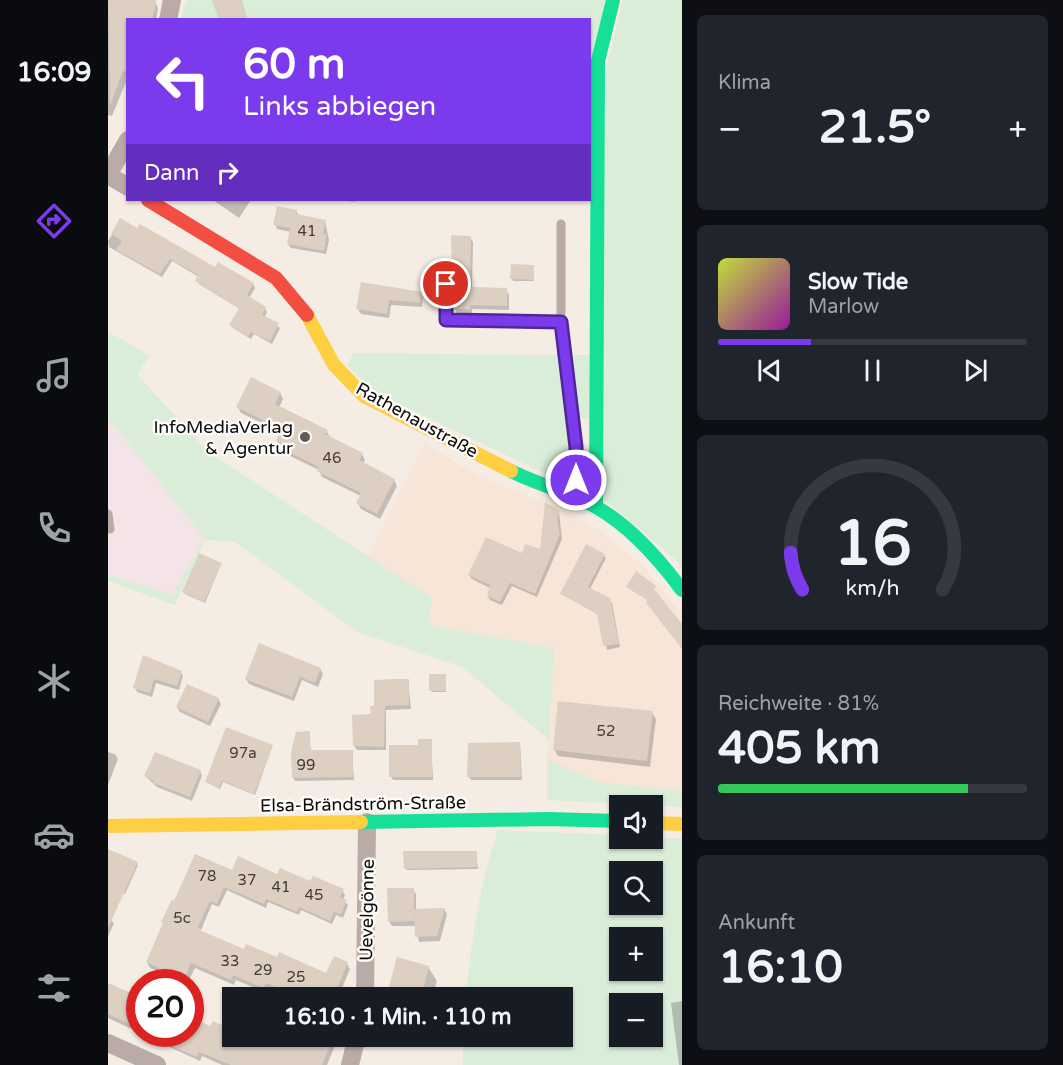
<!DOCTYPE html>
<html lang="de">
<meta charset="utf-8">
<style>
body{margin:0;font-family:"Varela Round",sans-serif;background:#20242c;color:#f1f3f6;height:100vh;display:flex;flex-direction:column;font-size:22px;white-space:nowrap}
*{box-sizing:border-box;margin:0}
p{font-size:20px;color:#9ea1a6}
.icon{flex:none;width:33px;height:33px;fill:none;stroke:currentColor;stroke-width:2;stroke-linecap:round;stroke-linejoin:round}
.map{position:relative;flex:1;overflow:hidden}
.drawer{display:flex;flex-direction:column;gap:15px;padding:15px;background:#0d0f14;width:381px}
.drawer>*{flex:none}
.banner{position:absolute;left:18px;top:18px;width:465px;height:183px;border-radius:0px;box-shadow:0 2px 4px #0004;background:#7c3aed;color:#fff;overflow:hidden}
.tools{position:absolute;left:501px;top:795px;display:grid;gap:12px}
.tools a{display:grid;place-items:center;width:54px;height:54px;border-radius:0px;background:#171b24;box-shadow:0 2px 4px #0004;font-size:30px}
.speed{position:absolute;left:18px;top:969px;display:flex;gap:12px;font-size:30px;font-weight:700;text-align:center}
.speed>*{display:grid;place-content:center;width:78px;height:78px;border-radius:50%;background:#171b24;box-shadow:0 2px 4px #0004;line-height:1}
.speed .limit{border:9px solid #d22;background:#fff;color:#111}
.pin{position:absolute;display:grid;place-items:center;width:51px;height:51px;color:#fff;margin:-26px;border:3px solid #fff;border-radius:50%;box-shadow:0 2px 6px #0007}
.me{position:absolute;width:66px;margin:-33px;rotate:0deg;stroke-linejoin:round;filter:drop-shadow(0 0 4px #0008)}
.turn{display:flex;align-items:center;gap:21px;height:126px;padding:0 18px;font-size:27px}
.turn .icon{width:78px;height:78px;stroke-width:2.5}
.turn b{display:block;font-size:42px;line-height:51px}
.then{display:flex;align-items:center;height:57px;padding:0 18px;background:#0003;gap:12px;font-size:22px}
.big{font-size:45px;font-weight:700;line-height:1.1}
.drawer .widget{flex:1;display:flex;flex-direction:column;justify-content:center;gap:9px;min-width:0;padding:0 21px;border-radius:9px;background:#20242c}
.drawer .dial{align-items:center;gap:0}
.dial svg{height:156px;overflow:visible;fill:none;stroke:#363941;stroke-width:7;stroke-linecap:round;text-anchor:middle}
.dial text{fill:#f1f3f6;stroke:none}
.song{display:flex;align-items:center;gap:18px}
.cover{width:72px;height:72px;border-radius:9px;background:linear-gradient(135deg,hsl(70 70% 55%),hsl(300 70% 35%))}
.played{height:6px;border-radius:3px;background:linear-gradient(90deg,#7c3aed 30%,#363941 30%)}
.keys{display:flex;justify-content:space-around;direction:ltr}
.heat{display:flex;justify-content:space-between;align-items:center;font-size:33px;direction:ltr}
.charge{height:9px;border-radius:4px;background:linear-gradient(90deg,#34c759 81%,#363941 0)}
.trip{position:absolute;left:114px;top:987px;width:351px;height:60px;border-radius:0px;background:#171b24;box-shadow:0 2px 4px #0004;font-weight:700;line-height:60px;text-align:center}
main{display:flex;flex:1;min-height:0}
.dock{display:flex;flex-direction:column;width:108px;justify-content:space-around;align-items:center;background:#090b0e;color:#9ea1a6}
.dock .icon{width:42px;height:42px}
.dock .selected{color:#7c3aed}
.dock b{font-size:27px;color:#f1f3f6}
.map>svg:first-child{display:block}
</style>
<main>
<nav class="dock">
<b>16:09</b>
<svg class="icon selected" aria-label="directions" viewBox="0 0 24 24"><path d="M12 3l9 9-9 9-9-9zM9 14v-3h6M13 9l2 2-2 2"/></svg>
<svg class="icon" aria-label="music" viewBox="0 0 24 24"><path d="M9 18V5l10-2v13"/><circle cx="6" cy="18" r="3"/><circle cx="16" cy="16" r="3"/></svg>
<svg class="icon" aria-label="phone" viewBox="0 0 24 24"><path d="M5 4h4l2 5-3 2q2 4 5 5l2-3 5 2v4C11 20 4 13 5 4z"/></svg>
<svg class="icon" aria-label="climate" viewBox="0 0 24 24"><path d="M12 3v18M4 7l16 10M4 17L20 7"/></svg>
<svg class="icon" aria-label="car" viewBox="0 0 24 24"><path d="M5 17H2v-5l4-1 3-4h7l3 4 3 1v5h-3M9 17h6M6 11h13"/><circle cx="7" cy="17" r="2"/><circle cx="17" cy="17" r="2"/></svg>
<svg class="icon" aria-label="filters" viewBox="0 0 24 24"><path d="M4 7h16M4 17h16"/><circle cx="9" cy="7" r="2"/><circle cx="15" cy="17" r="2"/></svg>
</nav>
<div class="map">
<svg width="574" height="1065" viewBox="0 0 574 1065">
<rect width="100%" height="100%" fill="#f5ece4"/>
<path fill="#f7e6d7" d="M316 443 369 475 453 509 488 528 534 565 574 614V791L490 782 439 759 446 648 319 625 260 556Z"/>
<path fill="#f4e4e8" d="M0 418 66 490 96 538 64 595 0 579Z"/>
<path fill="#daedd8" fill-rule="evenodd" d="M79 0H497L482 88V20H72Z
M515 0H574V569L568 560 493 497 492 94Z
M0 332 42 356 29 374 99 451 324 598 320 625 446 648 441 740 354 667 249 632 127 542 97 540 67 605 0 581V575L64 595 96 538 0 418Z
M246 353 451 355 461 450 446 478 264 391 239 365Z
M465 355H482L484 419 468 418Z
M439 759 490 782 574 791V807L439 800Z
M390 830 511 835 512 838H574V1065H355V1037L454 1036V998L358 997C363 940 372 885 390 830ZM512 872H544V904H512ZM512 938H544V970H512ZM512 1004H544V1036H512Z"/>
<path fill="#0003" d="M0 0H37L47 2 50 8 48 20H20V77L4 116 0 115Z
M105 200H143L131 218Z
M233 200H247V202Z
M188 211 191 216 217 221 221 240 218 254 183 248 180 244 183 232 169 229 167 224Z
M13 220 107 269 145 284 147 288 141 298 157 308 159 312 156 318 172 328 164 344 146 334 143 339 125 328 123 325 132 309 91 284V277L64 261 54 277 1 247 0 241Z
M362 237 365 242 364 289H398L401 295V310L364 309V314L349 313 346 308Z
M425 266 426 281H405L404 279Z
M254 284 313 293 315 298 314 307 283 305 281 318 253 314 250 309Z
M172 393 175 399 171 408 218 431 222 437 254 454 257 460 255 464 286 480 289 486 272 519 253 509 250 503 253 496 214 477 211 470 178 454 169 441 173 432 133 413 130 407Z
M451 512 454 539 429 597 404 586 394 605 382 600 380 596 382 588 364 579 361 575 433 551Z
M495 555 498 558 482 589 501 599 504 603 512 647 499 650 491 615 454 594Z
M113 564 97 603 77 594 76 592Z
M36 657 73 672 75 676 71 690 48 683 44 697 29 692 27 688Z
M212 669 215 674 210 687 194 680 186 701 141 684 138 679Z
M338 677V692H324L323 690Z
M300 680 303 709 278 710V750H249L246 746 268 708 267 681Z
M110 699 113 704 102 726 72 712 69 707Z
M544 713 548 719 542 767 450 756 446 749Z
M201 733 203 752 244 751 246 780 187 781 185 777Z
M323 741 325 780H285L283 776 311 746Z
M412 744 414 780H363L361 777Z
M164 747 147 795 115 782 112 789 98 782Z
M0 752 7 754 10 759 0 785Z
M92 771 94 776 84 801 49 787 37 776Z
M0 850 30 865 17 894 0 886Z
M368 852 370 869 299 870 297 868Z
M125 872 170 876 234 890 237 895 235 900 240 905 235 918 228 915 224 924 193 910 191 915 160 902 158 908 119 890 111 907 104 904 93 930 65 917Z
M305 889 308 894V910L336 909 339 914 332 941 311 942 308 926H284L281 921Z
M0 918 6 923 0 937Z
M137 951 219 975 239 964 242 969 230 998H185L161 987 159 993 128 980 126 985 87 968 80 982H58L61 976 42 968 39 962Z
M320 967 329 981 324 998H280Z
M346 988 357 993V998H343Z
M0 998 32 999V1033L0 1018Z
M574 1001V1065H571L563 1003Z
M105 1023 124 1031V1036H231L219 1065H114L94 1056 92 1061 33 1034H82L103 1028Z"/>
<path fill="#ddcfc1" d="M0 0H48L44 20H20V72L15 71 2 106Z
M104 0H134L140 20H111Z
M169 206 189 210 188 214 218 220 215 234H219L216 251 179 244 182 228 165 225Z
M12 218 29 228 32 224 107 267 110 262 146 283 139 295 158 307 154 315 171 323 162 341 143 332 140 337 121 325 131 308 87 281 90 275 62 259 52 274 8 250 14 241 3 234Z
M343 235 363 236 362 287 399 288V306L362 305V309H345Z
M403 264 426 265V280L402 279Z
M253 282 314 292 312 303 281 300 279 314 248 309Z
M143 377 173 392 167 404 220 430 217 434 255 453 251 460 287 479 269 514 248 503 253 493 209 471 211 467 173 448 175 444 168 441 173 429 128 407Z
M437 502 452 511 449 519 452 534 427 594 402 583 392 602 379 596 382 585 360 575 378 537 414 553 417 544 432 549Z
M478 544 497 554 480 587 502 598 511 644 495 646 489 613 452 594Z
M91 553 114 563 96 602 74 592Z
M528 571 548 586 546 589 574 624V649L538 603 539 600 518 587Z
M151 643 213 668 207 683 192 677 184 697 137 679Z
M35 655 74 671 69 686 46 679 42 693 25 688Z
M321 674H338V691H321Z
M288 679H301V705L269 706H277L276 747 245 746 244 715 263 714 262 706H266V680Z
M79 684 111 698 100 722 68 707Z
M450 701 545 711 539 761 445 750Z
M118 727 165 745 146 794 114 781 111 788 97 782Z
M202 731V750H245V777L184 778 183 752 188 732Z
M310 739H324V777H281V745H310Z
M412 742 413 777H359L360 743Z
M47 752 93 770 82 797 45 783 46 781 36 776Z
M0 849 30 862 0 928Z
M295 851H369V867L296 869Z
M87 854 124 870 130 856 169 874 172 868 202 881 205 876 236 889 232 897 239 900 233 914 226 912 222 921 191 907 189 912 158 899 156 904 116 887 109 904 102 901 89 929 136 949 138 944 169 957 171 952 218 973 226 956 240 962 225 998H193L158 983 156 988 125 975 123 980 83 963 75 982H56L61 973 38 962 55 923 53 922 64 899 66 901Z
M279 888H306V921L280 922Z
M337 908 329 936 307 937 306 909Z
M289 957 321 966 313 998H278Z
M0 983 32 997V1029L0 1014Z
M82 1017 102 1026 105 1021 124 1030V1036H226L214 1065H123L91 1052 89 1057 36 1034H82Z"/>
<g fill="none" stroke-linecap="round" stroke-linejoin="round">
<path stroke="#bbaba6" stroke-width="9" d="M453 224V322L467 447 468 495
M338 267V319L453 322
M0 514 2 529"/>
<path stroke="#bbaba6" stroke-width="18" d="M60 20 64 0
M0 175 20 140
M0 175 20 187
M257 998 259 822
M0 1043 49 1065
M242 1065 249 1036"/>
<path stroke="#16e098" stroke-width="14" d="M403 471C430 485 462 492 488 507 522 526 551 559 574 590
M488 507 490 61 505 0
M253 822 440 819 512 821"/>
<path stroke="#ffcf43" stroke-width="14" d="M199 315 226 365 256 396 403 471
M544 823 574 824
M0 826 253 822"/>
<path stroke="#f24e42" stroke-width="14" d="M40 200 168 278 199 315"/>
</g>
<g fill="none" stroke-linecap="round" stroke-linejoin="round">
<g stroke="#51269a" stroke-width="15">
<path id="route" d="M338 284V320L453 322 468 447V480"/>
</g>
<use href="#route" stroke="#7c3aed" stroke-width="10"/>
</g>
<circle fill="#605954" stroke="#fcfcfc" stroke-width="2" cx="197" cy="437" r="6"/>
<g text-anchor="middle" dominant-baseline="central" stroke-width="5" stroke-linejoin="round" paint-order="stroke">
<g font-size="15" fill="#433b35">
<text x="199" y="231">41</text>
<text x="224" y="458">46</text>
<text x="498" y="731">52</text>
<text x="135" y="753">97a</text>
<text x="198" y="765">99</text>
<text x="99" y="876">78</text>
<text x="139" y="880">37</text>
<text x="173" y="887">41</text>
<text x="206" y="895">45</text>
<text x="74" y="918">5c</text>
<text x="122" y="961">33</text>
<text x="155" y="970">29</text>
<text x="188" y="977">25</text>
</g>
<g font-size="18" fill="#100a06" stroke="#fcfcfc">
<text transform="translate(309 420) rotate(29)">Rathenaustraße</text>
<text transform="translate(255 804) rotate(-1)">Elsa-Brändström-Straße</text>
<text transform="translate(259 910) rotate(-89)">Uevelgönne</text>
</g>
<g font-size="18" fill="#100a06" stroke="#fcfcfc" text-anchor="end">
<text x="185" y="427">InfoMediaVerlag<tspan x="185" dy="21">&amp; Agentur</tspan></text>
</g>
</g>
</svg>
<div class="tools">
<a><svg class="icon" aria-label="sound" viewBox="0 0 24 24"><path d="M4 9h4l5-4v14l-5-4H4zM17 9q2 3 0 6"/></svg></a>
<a><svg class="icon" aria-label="search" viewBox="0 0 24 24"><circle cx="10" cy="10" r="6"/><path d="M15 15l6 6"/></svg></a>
<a>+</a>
<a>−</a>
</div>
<div class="speed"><div class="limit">20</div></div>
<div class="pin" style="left:338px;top:284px;background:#d93025"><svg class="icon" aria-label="arrive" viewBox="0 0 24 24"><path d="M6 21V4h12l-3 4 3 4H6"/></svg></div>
<svg class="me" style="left:468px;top:480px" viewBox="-20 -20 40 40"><circle r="17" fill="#7c3aed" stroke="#fff" stroke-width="3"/><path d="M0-11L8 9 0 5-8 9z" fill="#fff"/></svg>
<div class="trip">16:10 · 1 Min. · 110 m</div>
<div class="banner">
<div class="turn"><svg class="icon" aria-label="left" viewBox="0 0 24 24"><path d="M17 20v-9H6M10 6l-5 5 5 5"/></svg><div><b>60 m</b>Links abbiegen</div></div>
<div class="then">Dann<svg class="icon" aria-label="right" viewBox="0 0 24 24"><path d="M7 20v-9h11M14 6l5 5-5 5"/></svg></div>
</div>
</div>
<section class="drawer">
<div class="widget"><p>Klima</p>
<div class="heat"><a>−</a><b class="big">21.5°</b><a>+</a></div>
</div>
<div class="widget">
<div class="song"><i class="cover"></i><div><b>Slow Tide</b><p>Marlow</p></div></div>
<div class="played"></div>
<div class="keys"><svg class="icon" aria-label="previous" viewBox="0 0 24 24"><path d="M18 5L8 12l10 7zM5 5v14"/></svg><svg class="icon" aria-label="pause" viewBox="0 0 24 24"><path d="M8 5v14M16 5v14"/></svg><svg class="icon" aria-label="next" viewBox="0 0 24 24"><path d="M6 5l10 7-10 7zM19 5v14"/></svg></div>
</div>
<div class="widget dial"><svg viewBox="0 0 100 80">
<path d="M14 69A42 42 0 1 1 86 69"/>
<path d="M14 69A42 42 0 0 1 8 50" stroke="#7c3aed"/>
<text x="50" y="56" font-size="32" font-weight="700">16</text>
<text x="50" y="72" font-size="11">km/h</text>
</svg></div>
<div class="widget"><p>Reichweite · 81%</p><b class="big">405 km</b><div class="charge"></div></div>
<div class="widget"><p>Ankunft</p><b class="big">16:10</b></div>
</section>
</main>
